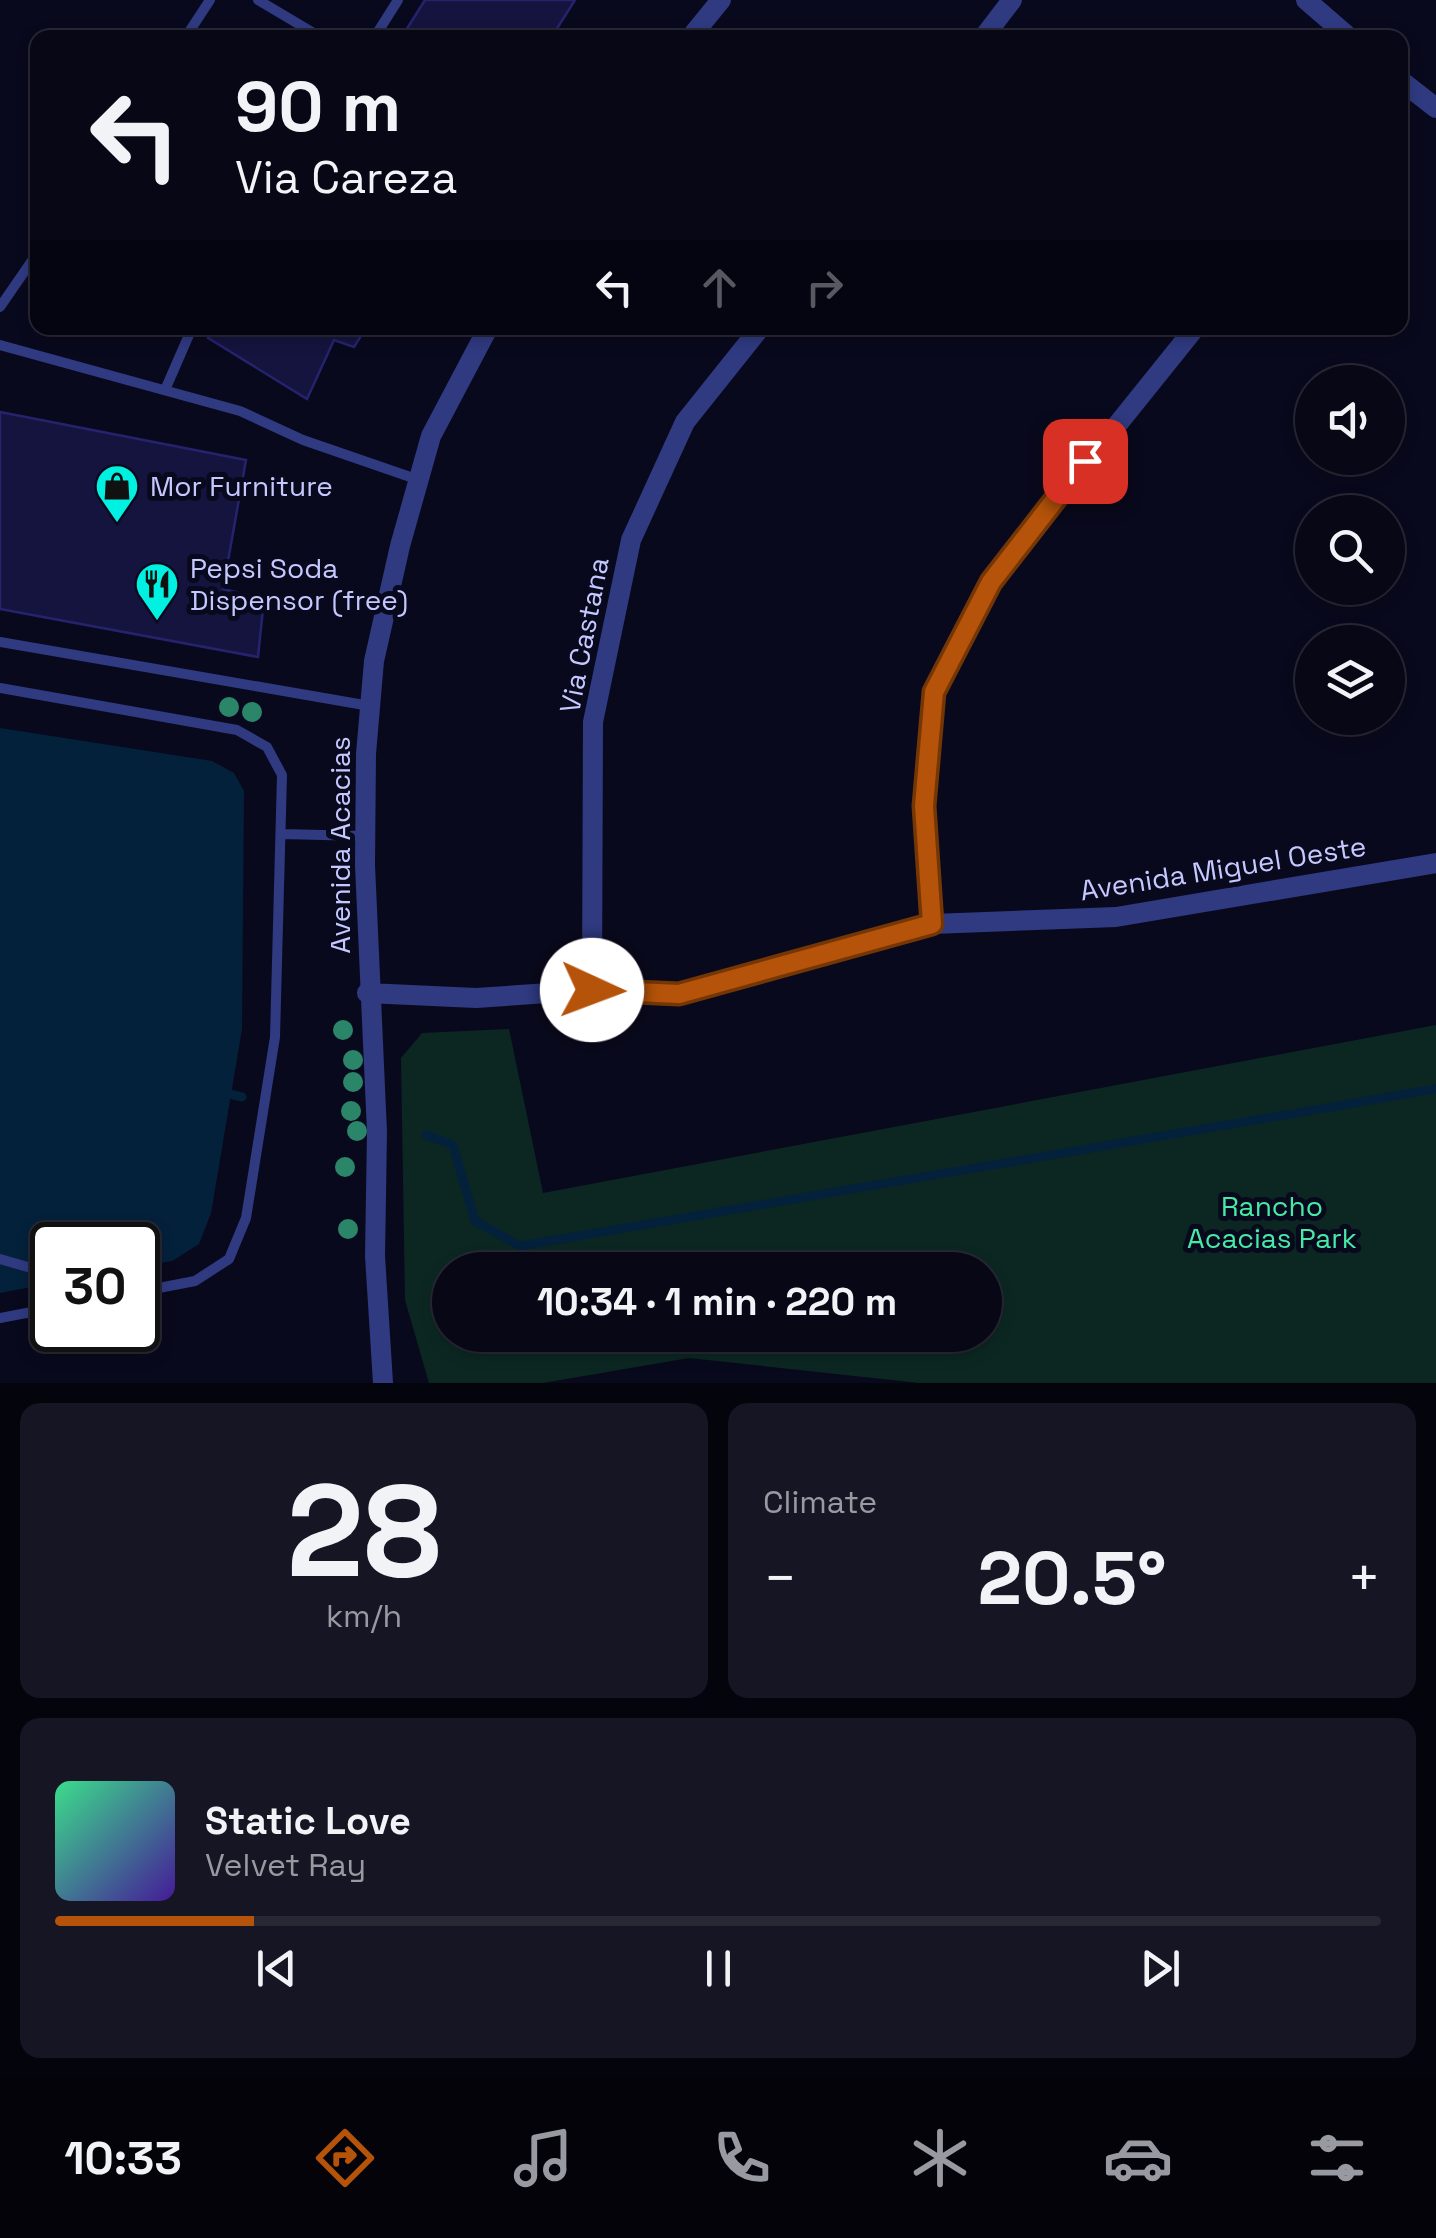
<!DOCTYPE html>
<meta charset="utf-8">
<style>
body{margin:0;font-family:"Space Grotesk",sans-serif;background:#151523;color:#f1f3f6;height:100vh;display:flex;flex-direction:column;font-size:38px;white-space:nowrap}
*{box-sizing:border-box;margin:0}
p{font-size:32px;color:#9899a1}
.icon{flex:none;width:55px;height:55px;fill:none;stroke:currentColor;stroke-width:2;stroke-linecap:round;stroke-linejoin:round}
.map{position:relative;height:1383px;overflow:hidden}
.sheet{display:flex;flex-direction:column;gap:20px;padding:20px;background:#04040c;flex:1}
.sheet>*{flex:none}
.banner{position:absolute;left:30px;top:30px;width:1378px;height:305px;border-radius:20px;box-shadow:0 5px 15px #0003,0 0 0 2px #282835;background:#070716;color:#f1f3f6;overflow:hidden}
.fabs{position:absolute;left:1295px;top:365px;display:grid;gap:20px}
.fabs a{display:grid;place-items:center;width:110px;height:110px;border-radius:50%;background:#070716;box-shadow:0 5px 15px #0003,0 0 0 2px #282835;font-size:50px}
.speed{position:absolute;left:30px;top:1222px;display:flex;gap:20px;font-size:50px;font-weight:700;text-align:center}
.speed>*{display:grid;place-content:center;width:130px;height:130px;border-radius:50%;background:#070716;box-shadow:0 5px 15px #0003,0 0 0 2px #282835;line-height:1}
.speed .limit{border:5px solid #111;border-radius:15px;background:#fff;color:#111}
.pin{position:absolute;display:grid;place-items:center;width:85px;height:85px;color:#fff;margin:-42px;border-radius:20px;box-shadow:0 5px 15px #0006}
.me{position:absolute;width:110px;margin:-55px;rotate:92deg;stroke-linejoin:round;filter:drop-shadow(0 0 8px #0008)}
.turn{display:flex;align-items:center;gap:35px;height:210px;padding:0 40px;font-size:45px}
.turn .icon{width:130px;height:130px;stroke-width:2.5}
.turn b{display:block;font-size:70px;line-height:85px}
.lanes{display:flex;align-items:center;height:95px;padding:0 40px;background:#0003;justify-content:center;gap:50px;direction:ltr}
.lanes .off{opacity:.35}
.big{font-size:75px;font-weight:700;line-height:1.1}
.sheet .card{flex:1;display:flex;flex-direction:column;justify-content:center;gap:15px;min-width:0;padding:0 35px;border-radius:20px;background:#151523}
.sheet .dial{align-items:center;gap:0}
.dial b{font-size:130px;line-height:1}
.song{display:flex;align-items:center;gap:30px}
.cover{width:120px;height:120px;border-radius:15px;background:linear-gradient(135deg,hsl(150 70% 55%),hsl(260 70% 35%))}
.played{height:10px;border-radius:5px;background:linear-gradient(90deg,#b45309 15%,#282835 15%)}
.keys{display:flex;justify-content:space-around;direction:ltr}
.heat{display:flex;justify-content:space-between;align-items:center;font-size:55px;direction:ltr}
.sheet .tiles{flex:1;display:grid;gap:20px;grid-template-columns:1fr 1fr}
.card:last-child{grid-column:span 2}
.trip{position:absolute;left:432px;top:1252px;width:570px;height:100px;border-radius:50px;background:#070716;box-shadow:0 5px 15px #0003,0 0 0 2px #282835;font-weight:700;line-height:100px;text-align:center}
.tab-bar{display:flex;height:160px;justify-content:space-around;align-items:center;background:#030309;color:#9899a1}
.tab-bar .icon{width:70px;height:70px}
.tab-bar .selected{color:#b45309}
.tab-bar b{font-size:45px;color:#f1f3f6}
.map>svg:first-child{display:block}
</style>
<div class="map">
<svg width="1436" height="1383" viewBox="0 0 1436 1383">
<rect width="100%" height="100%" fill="#09091d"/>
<path fill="#0c2722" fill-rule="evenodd" d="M1436 1025V1383H920L689 1358 543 1383H429L405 1300 401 1058 422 1033 509 1029 543 1193ZM450 1270H985V1335H450Z"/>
<path fill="#04213b" d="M0 728 212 761 234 773 244 791 242 1029 211 1213 199 1244 172 1261 138 1267V1245H52V1283L0 1293Z"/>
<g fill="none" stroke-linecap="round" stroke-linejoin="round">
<path stroke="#04213b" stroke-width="9" d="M221 1092 242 1097
M426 1135 453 1145 475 1221 520 1246 1436 1089"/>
</g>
<path fill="#15143f" stroke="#26236e" stroke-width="2.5" d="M425 0H575L551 38H401Z
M215 328H366L354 347 334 340 307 399 208 338Z
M0 412 246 460 223 589 264 599 258 657 0 609Z"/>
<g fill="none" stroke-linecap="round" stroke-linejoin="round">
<path stroke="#2f3a81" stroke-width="10" d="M258 0 322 38
M185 38 210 0
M374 38 398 0
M0 307 38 252
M0 345 240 411 303 440 419 480
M165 390 192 328
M0 642 370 706
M0 688 237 730 267 747 282 775 275 1037 246 1218 229 1259 195 1281 138 1292
M281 834 365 836
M0 1259 52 1274
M0 1318 52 1308"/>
<path stroke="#2f3a81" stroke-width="20" d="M1306 0 1350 38
M690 38 721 0
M983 38 1012 0
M1400 80 1436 108
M932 924 924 807 934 692 991 582 1195 328
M592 990 593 722 631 540 685 422 760 328
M367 993 476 998 592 990 679 993 932 924 1116 917 1436 863
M383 1383 375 1256 377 1132 365 865 366 754 374 661 400 546 431 436 488 328"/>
</g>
<g fill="#2b8568">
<circle cx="229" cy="707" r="10"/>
<circle cx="252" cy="712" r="10"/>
<circle cx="343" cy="1030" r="10"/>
<circle cx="353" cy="1060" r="10"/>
<circle cx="353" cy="1082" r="10"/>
<circle cx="351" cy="1111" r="10"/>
<circle cx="357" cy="1131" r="10"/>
<circle cx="345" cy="1167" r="10"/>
<circle cx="348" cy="1229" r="10"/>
</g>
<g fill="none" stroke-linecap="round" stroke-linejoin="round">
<g stroke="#753606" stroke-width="25">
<path id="route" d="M592 990 679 994 932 924 924 806 934 692 991 582 1085 461"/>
</g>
<use href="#route" stroke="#b45309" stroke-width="18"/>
</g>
<defs>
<g id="shop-pin" transform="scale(2.25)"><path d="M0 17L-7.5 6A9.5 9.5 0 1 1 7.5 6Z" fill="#00f0e1" stroke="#09091d"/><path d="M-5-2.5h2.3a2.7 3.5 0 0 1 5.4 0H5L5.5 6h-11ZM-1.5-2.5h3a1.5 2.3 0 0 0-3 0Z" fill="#111"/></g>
<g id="restaurant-pin" transform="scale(2.25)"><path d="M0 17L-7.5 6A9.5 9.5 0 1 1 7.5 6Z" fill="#00f0e1" stroke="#09091d"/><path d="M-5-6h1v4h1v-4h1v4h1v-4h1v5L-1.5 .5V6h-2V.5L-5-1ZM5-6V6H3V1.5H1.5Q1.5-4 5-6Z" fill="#111"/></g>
</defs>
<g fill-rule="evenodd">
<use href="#shop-pin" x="117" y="486"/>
<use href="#restaurant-pin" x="157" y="584"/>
</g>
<g text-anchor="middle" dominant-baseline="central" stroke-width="10" stroke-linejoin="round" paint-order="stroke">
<g font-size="28" fill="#c5c8ff" stroke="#09091d" text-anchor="start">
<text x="150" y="486">Mor Furniture</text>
<text x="190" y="568">Pepsi Soda<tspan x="190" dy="32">Dispensor (free)</tspan></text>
</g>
<g font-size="28" fill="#c5c8ff" stroke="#09091d">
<text transform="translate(584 635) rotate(-79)">Via Castana</text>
<text transform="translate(340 845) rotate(-90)">Avenida Acacias</text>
<text transform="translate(1223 868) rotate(-9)">Avenida Miguel Oeste</text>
</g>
<g font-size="28" fill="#46eaa6" stroke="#09091d">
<text x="1272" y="1206">Rancho<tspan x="1272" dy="32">Acacias Park</tspan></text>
</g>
</g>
</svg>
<div class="fabs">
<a><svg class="icon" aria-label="sound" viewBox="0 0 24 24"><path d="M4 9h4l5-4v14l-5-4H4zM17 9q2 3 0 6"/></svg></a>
<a><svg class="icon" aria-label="search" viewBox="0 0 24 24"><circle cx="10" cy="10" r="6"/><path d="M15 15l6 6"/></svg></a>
<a><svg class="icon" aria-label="layers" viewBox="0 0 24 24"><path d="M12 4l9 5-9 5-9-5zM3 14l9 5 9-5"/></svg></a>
</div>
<div class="speed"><div class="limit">30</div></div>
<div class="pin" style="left:1085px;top:461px;background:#d93025"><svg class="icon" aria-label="arrive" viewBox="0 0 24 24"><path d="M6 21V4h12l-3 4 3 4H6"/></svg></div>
<svg class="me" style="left:592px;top:990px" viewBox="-20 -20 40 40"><circle r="19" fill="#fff"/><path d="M0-13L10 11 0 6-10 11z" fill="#b45309"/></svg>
<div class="trip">10:34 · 1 min · 220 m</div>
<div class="banner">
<div class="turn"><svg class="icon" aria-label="left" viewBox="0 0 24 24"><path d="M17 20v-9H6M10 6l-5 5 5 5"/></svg><div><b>90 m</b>Via Careza</div></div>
<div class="lanes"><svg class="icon" aria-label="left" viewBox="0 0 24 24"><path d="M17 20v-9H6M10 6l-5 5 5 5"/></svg><svg class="icon off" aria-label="ahead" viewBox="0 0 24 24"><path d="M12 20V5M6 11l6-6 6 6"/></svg><svg class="icon off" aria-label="right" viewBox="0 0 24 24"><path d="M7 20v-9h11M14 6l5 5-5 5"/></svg></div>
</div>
</div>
<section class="sheet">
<div class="tiles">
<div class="card dial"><b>28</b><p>km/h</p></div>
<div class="card"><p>Climate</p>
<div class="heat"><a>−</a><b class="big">20.5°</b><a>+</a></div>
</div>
<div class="card">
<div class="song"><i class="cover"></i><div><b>Static Love</b><p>Velvet Ray</p></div></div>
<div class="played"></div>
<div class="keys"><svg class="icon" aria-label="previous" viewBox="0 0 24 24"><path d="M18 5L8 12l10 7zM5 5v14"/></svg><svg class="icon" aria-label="pause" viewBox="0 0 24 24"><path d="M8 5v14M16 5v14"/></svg><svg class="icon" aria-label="next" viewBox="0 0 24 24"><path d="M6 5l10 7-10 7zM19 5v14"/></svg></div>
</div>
</div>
</section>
<nav class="tab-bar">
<b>10:33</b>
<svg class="icon selected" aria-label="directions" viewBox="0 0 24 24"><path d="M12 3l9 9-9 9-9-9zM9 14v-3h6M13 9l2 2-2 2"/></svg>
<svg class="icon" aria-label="music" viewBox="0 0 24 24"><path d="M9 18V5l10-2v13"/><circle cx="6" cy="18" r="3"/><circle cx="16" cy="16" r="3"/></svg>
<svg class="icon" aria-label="phone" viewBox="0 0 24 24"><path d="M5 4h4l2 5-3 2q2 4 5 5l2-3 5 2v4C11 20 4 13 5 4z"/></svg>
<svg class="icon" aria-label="climate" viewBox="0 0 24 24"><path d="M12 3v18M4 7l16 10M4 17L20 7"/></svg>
<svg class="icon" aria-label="car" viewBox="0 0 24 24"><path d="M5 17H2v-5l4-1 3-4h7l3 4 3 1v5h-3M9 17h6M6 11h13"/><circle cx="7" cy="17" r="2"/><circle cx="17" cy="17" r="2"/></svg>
<svg class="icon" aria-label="filters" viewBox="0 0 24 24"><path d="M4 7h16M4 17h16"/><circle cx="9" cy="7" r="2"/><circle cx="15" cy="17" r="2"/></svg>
</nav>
